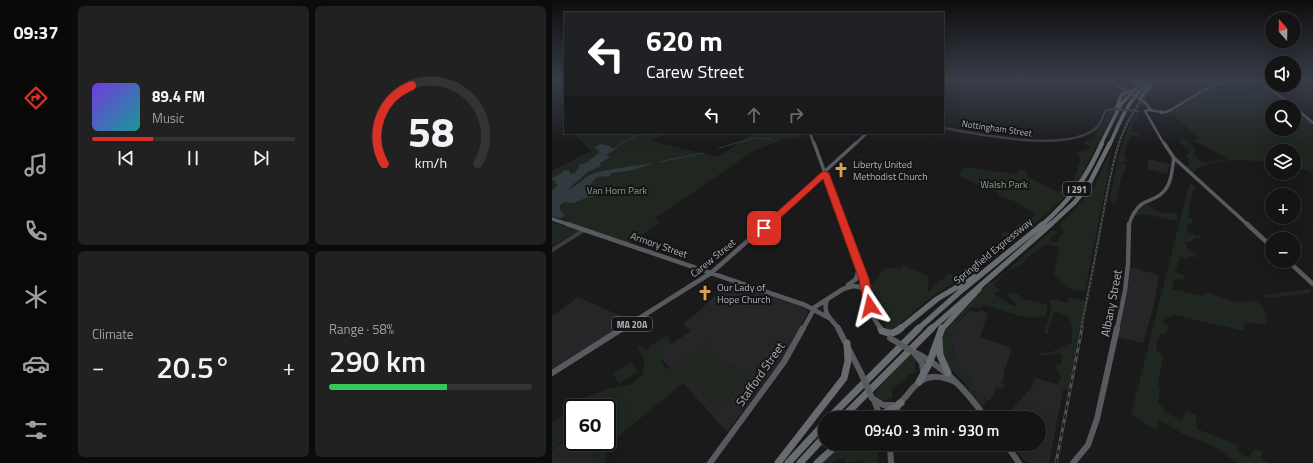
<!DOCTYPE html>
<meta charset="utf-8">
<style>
body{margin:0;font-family:"Titillium Web",sans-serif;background:#212122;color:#f1f3f6;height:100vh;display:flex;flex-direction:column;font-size:15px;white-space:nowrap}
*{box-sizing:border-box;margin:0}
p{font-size:13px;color:#9d9ea0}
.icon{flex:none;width:22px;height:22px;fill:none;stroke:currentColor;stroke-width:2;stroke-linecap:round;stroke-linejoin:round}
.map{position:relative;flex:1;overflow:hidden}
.drawer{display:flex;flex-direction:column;gap:6px;padding:6px;background:#0b0b0b;width:480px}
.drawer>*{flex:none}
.banner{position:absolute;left:12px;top:12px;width:380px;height:122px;border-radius:0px;box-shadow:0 4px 16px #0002,0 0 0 1px #333334;background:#202124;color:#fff;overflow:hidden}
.needle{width:26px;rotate:340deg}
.buttons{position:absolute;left:713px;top:12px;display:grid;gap:8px}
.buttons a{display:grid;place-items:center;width:36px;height:36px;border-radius:50%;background:#141414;box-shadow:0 4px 16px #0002,0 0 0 1px #333334;font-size:20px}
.speed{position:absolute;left:12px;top:399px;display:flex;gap:8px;font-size:20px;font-weight:700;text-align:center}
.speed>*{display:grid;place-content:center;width:52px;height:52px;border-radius:50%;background:#141414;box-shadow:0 4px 16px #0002,0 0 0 1px #333334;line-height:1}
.speed .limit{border:2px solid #111;border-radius:6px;background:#fff;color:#111}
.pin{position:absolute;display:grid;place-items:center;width:34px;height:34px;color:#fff;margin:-17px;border-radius:8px;box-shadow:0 2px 6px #0006}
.me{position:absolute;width:44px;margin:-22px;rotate:350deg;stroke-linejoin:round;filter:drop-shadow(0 0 3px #0008)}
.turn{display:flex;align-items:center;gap:14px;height:84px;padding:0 16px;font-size:18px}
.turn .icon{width:52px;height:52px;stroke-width:2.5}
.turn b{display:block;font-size:28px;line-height:34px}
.lanes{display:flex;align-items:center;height:38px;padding:0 16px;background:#0003;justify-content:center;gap:20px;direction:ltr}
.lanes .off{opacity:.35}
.big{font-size:30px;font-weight:600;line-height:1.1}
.drawer .tile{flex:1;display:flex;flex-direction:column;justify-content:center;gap:6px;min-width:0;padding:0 14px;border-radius:6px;background:#212122}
.drawer .dial{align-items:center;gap:0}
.dial svg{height:104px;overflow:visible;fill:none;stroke:#333334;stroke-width:7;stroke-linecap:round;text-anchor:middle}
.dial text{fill:#f1f3f6;stroke:none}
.song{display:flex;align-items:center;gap:12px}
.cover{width:48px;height:48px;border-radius:6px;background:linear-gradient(135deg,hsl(260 70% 55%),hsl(180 70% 35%))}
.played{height:4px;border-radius:2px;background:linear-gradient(90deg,#d93025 30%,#333334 30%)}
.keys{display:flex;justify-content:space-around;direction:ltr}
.heat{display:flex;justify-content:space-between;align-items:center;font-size:22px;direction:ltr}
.charge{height:6px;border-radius:3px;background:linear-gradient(90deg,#34c759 58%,#333334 0)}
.drawer .tiles{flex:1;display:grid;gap:6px;grid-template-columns:repeat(2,1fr)}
.trip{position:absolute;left:266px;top:411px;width:228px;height:40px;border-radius:20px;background:#141414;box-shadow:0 4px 16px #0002,0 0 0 1px #333334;font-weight:600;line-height:40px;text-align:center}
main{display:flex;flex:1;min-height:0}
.tabs{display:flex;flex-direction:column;width:72px;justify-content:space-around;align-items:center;background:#080808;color:#9d9ea0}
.tabs .icon{width:28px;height:28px}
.tabs .selected{color:#d93025}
.tabs b{font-size:18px;color:#f1f3f6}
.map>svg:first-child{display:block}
</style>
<main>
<nav class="tabs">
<b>09:37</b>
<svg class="icon selected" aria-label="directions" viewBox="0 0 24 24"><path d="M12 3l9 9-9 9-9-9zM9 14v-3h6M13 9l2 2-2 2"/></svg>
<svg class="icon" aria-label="music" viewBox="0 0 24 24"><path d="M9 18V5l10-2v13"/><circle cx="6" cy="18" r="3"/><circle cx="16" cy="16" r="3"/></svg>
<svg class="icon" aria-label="phone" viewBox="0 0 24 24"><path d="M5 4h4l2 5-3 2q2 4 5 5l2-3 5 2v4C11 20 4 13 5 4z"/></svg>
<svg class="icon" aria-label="climate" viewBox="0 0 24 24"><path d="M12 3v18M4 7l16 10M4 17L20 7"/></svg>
<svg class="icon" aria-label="car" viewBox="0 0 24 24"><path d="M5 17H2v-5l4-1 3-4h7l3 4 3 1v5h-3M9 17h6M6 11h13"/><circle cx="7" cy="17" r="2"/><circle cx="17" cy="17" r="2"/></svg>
<svg class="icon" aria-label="filters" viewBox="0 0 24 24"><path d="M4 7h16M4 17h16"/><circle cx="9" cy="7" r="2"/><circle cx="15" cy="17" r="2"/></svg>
</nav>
<section class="drawer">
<div class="tiles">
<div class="tile">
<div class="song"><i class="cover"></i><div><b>89.4 FM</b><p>Music</p></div></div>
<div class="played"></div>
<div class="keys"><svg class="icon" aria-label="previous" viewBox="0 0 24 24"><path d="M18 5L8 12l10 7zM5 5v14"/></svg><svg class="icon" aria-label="pause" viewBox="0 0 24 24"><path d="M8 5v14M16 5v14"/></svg><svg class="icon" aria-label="next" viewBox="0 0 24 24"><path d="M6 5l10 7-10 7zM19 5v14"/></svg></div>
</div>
<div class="tile dial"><svg viewBox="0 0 100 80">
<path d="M14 69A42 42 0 1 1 86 69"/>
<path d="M14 69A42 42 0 0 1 35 9" stroke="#d93025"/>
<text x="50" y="56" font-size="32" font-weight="700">58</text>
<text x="50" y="72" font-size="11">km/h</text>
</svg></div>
<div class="tile"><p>Climate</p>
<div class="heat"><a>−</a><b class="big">20.5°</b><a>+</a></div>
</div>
<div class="tile"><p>Range · 58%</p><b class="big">290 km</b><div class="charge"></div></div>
</div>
</section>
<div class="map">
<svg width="761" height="463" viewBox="0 0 761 463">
<rect width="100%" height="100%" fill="#1a1a1b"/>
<path fill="#262628" d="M597 159 618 164 615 174 595 169Z
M578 267 607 275 602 305 591 343 565 337 575 296Z
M177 282 254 308 256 311 234 354 175 432 98 346 112 337 119 344 139 331 131 323 144 314Z
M26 297 80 321 0 369V316Z
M418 310 425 313 427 310 436 313 428 337 460 348 452 372V378L449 382 453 386 449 389 445 387 439 399 435 401 425 393 415 375 407 366 401 352 399 337 401 328Z
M483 378 512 386 497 463H477L470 458 459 444H487V418H452L480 387Z
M56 411 70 434 36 463H0V450L21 436V442H55Z"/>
<path fill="#202620" d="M678 81H706L741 107H720V129H742V108L761 125V173L742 167V151H720V163C699 160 657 156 641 173L632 165H638L634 155 637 154V151L628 143V140L634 139 644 150 642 153 647 160 653 163 676 159 640 140 648 139 618 112 655 90Z
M558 110 562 111 529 177 520 190 493 215 446 254 416 277 393 288 373 302 341 330 344 324 339 330 334 329 318 287 333 268H349L351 265 374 275 377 279 375 289 377 292 387 280 394 278V274L408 276 454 241 449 234 454 232 461 234 464 231 462 228 468 223 471 226 483 214 462 201 446 196 448 194 406 176 411 167 464 174 467 169 475 171 476 177 506 192 521 184 529 157 524 154 527 151 537 149V146L532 144V142L542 139 545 133 542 131 548 128Z
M584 112H587L586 115 587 118H584L579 128 580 129V131L588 133 587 136 579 135 572 155 576 161 570 162 575 166C566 178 569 191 563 205L558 201C563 168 568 142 584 112Z
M24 133H114L99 141 166 157 201 133 256 134 239 139 235 138 200 152 102 219 109 222 77 243 0 217V171L39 151 22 134Z
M560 147 556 175 533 290C520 294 512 284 502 275L507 247 494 244 476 257 469 265 458 270 441 285 449 291 442 294 460 306H466L455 295 460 292 467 295 471 299 494 304 496 307 493 316C474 321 451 310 432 305L428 308 419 307 401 328 399 337 401 353 407 366 415 375 425 393 435 401 430 408 411 381 398 368 391 353 389 342 394 329 437 283 446 279 500 230 506 232 497 241 505 243 507 236 512 232 507 225 540 191Z
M639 182 644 189H641L636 217 641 220 640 223 636 225 635 232 647 236 652 240 643 237 638 242H632L635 246V249L643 254 645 258 637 256 636 259 628 257 623 272 634 276 630 280 623 278 620 289 651 296 656 293 684 302 703 301C713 306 715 314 715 324L696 323 691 324 693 331 622 315 610 321 618 328 612 334H608L605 342 604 350 611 357 606 382 608 391 606 402 615 413 630 421 634 411 644 415 645 429 688 446 685 449 690 455 697 458 702 449 711 451 709 459 717 463H685L662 446 630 434 619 426 606 420 605 431 579 414 635 192Z
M592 205H598C603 210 608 214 615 213 620 213 621 212 625 214V219L623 221 593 214 585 216 581 215Z
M0 222 26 231H27L0 246Z
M759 289V293L716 298 713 297V295Z
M516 297 533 301 516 391 504 386 509 377 503 366 510 363V355L506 353 498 355H488L489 353 500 352 520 342C519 326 523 316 504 312L501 315 495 335 492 333 500 306 497 301 503 299 515 303Z
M115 336 118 342 109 349 110 364 114 369 123 367 135 380 134 384 130 381 131 383 61 441 55 432V408H28L37 403 36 396 58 388 78 385 90 375 93 361 85 348 88 346 94 350 97 349 98 346 110 342 109 338Z
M155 341 158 342 157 352 159 356 199 372 167 411 122 366Z
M358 354 364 357 363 373 357 374 352 382 340 388V398L331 401 325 397 323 392Z
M79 362 86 372 67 384 61 374Z
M21 411V435L0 449V422Z
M291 444H321L331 449 326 451V463H313L312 460 292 463 293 458 278 463H271L272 459Z
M58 445 54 452 52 463H32L49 448Z"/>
<path fill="#313a3e" d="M49 144 58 146 59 148 64 149 54 155 58 157 48 163 49 166 36 172 16 189C26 186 31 178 40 174 45 171 95 163 101 164L80 170 60 173 57 176 45 177 33 190 38 193 50 194V195L34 198 21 203 13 202 8 205V210L12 214 11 217 7 218 0 216V191L6 185 3 183V180H0V178L10 173 11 172 9 171 17 170 18 174 23 173 27 167V165L34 163 48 152 42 147Z"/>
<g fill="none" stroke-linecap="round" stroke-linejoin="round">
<path stroke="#313a3e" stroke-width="1" d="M62 148 89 133
M167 148 202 138 219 139
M107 162 152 153"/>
<path stroke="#3b3c40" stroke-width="2.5" d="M570 81 571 86 577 91
M391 128C428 134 512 153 543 129 549 124 551 116 554 110L563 109"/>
<path stroke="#3b3c40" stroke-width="4" d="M0 250 32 230"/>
<path stroke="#585a5f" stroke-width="2.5" d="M557 81 576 92
M707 81 739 104 761 123
M391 84 396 81
M592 101 599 110
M610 112 597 110 593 111 612 144
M609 113 617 111 652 90 675 81
M258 133 262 144
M303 144 315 133"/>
<path stroke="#585a5f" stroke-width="3.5" d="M262 143 292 225
M612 143 622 158 696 225
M0 219 18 225
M214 225 304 143
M577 225C579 217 584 208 590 204 598 199 606 199 612 191 620 183 620 168 622 158"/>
<path stroke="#585a5f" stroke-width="4.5" d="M15 224 253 305 277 318
M292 224 310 272 315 293
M695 224 720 247
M736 261 761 284
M296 285 304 279 307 269
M275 300C270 313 279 319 287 329
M70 329 159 273 215 224
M251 329 263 307 291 289 301 286 308 287 314 292 321 317 329 329
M565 329 573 291 576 264 577 224"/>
<path stroke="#585a5f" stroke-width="6" d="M286 328 309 373
M328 328 330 331
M358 350C391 365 413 389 434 418
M363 354 370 363 371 372
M0 373 71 328
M320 398 331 405H341
M322 400 328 416
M347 403C354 398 358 390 364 385 376 373 392 376 405 383
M341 418 346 406
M454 444 467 463
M338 446 339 463
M158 463 232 362 251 328
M521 463 536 445 545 419 565 328"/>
<path stroke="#686b70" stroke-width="3.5" d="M581 81 586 82
M589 98 601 81
M564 110 569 95 577 91
M549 144 569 104 591 81
M558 144C570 117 575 102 598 81"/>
<path stroke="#686b70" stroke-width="4.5" d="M490 225C519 199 534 179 550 143
M498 225 523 202 537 184 558 143"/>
<path stroke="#686b70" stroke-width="5.5" d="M348 329 385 299 422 277
M366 329 410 290 491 224
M379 329 499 224
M390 329 427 289"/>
<path stroke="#686b70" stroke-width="7" d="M330 331C338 334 342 334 349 328
M387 338 388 355 396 373
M367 382 377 364 390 328
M277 418 367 328
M290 418 380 328
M324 418 349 403
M335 444 338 448
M226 463 292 378 296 361 295 343
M236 463 273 423
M248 463 273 436
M265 463 286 444"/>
<g stroke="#4e5155" stroke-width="2">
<path id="rail-far1" d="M529 329C536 294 543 259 549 225 560 169 563 123 606 81"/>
</g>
<g stroke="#4e5155" stroke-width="3">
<path id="rail" d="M504 463 530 328"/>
</g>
<use href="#rail-far1" stroke="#151516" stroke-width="1" stroke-dasharray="2" stroke-linecap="butt"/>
<use href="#rail" stroke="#151516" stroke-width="1.5" stroke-dasharray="4.5" stroke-linecap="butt"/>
<path stroke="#3b3c40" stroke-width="2.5" d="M563 109 586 111"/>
<path stroke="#585a5f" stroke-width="2.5" d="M576 92 586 98
M587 99 591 102"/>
<path stroke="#585a5f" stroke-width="6" d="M338 338 358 350
M309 373 320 398"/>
<path stroke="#686b70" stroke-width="3.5" d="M586 82 594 87"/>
</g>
<linearGradient id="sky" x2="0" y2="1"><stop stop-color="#0e0e0f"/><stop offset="0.55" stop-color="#383e4a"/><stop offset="1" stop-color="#383e4a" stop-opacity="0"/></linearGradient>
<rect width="761" height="146" fill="url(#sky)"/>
<path fill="#d93025" stroke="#8d1f18" d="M273 171 277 173 317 279 323 306 321 309 318 311 314 309 312 306 307 279 271 179 215 230H209L207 228 270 172Z"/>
<defs>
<g id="church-bare" transform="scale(1.2)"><path d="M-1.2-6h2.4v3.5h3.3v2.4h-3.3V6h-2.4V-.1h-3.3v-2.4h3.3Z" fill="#dca051" stroke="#151516" stroke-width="2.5" paint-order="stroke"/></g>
</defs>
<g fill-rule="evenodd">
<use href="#church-bare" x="289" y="170"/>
<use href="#church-bare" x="153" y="293"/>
</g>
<g text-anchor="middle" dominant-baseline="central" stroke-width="4" stroke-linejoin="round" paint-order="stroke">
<g font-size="9" fill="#aeb2b9" stroke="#151516">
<text transform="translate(445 128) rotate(8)">Nottingham Street</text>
</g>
<g fill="#151516" stroke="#808388" stroke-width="1">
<rect x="511" y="182" width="28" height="14" rx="3"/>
<rect x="60" y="317" width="40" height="14" rx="3"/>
</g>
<g font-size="9" font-weight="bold" fill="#aeb2b9">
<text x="525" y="189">I 291</text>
<text x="80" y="324">MA 20A</text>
</g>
<g font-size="10" fill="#aeb2b9" stroke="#151516" text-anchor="start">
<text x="301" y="164">Liberty United<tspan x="301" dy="12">Methodist Church</tspan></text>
<text x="165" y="287">Our Lady of<tspan x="165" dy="12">Hope Church</tspan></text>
</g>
<g font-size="10" fill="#88a287" stroke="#151516">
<text x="452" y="184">Walsh Park</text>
<text x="65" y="190">Van Horn Park</text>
</g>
<g font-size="10" fill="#aeb2b9" stroke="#151516">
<text transform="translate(107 245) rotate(19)">Armory Street</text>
<text transform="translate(441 251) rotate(-39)">Springfield Expressway</text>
<text transform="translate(161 258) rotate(-39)">Carew Street</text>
</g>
<g font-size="12" fill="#aeb2b9" stroke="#151516">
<text transform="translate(559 303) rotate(-79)">Albany Street</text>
<text transform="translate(208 374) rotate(-55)">Stafford Street</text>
</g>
</g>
</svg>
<div class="buttons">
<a><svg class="needle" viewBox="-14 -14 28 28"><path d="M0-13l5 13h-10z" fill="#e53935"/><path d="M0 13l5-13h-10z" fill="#9d9ea0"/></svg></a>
<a><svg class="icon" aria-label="sound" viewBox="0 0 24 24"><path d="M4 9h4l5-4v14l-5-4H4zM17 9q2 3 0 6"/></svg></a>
<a><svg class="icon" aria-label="search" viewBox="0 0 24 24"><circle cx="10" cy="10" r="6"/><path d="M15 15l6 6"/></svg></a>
<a><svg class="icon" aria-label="layers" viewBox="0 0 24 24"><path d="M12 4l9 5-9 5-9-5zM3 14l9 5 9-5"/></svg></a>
<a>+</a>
<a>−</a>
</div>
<div class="speed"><div class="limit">60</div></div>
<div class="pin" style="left:212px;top:228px;background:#d93025"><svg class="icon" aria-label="arrive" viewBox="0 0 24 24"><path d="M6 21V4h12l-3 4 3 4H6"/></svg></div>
<svg class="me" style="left:318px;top:306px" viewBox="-20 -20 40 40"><path d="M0-17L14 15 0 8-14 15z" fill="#d93025" stroke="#fff" stroke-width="4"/></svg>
<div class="trip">09:40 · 3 min · 930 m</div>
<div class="banner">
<div class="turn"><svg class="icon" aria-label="left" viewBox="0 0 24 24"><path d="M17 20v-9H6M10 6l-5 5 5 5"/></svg><div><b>620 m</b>Carew Street</div></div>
<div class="lanes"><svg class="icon" aria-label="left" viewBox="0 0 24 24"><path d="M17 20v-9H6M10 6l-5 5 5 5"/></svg><svg class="icon off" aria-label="ahead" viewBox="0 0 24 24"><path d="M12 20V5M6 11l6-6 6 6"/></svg><svg class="icon off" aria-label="right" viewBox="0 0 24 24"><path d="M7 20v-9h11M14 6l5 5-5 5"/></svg></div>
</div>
</div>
</main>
